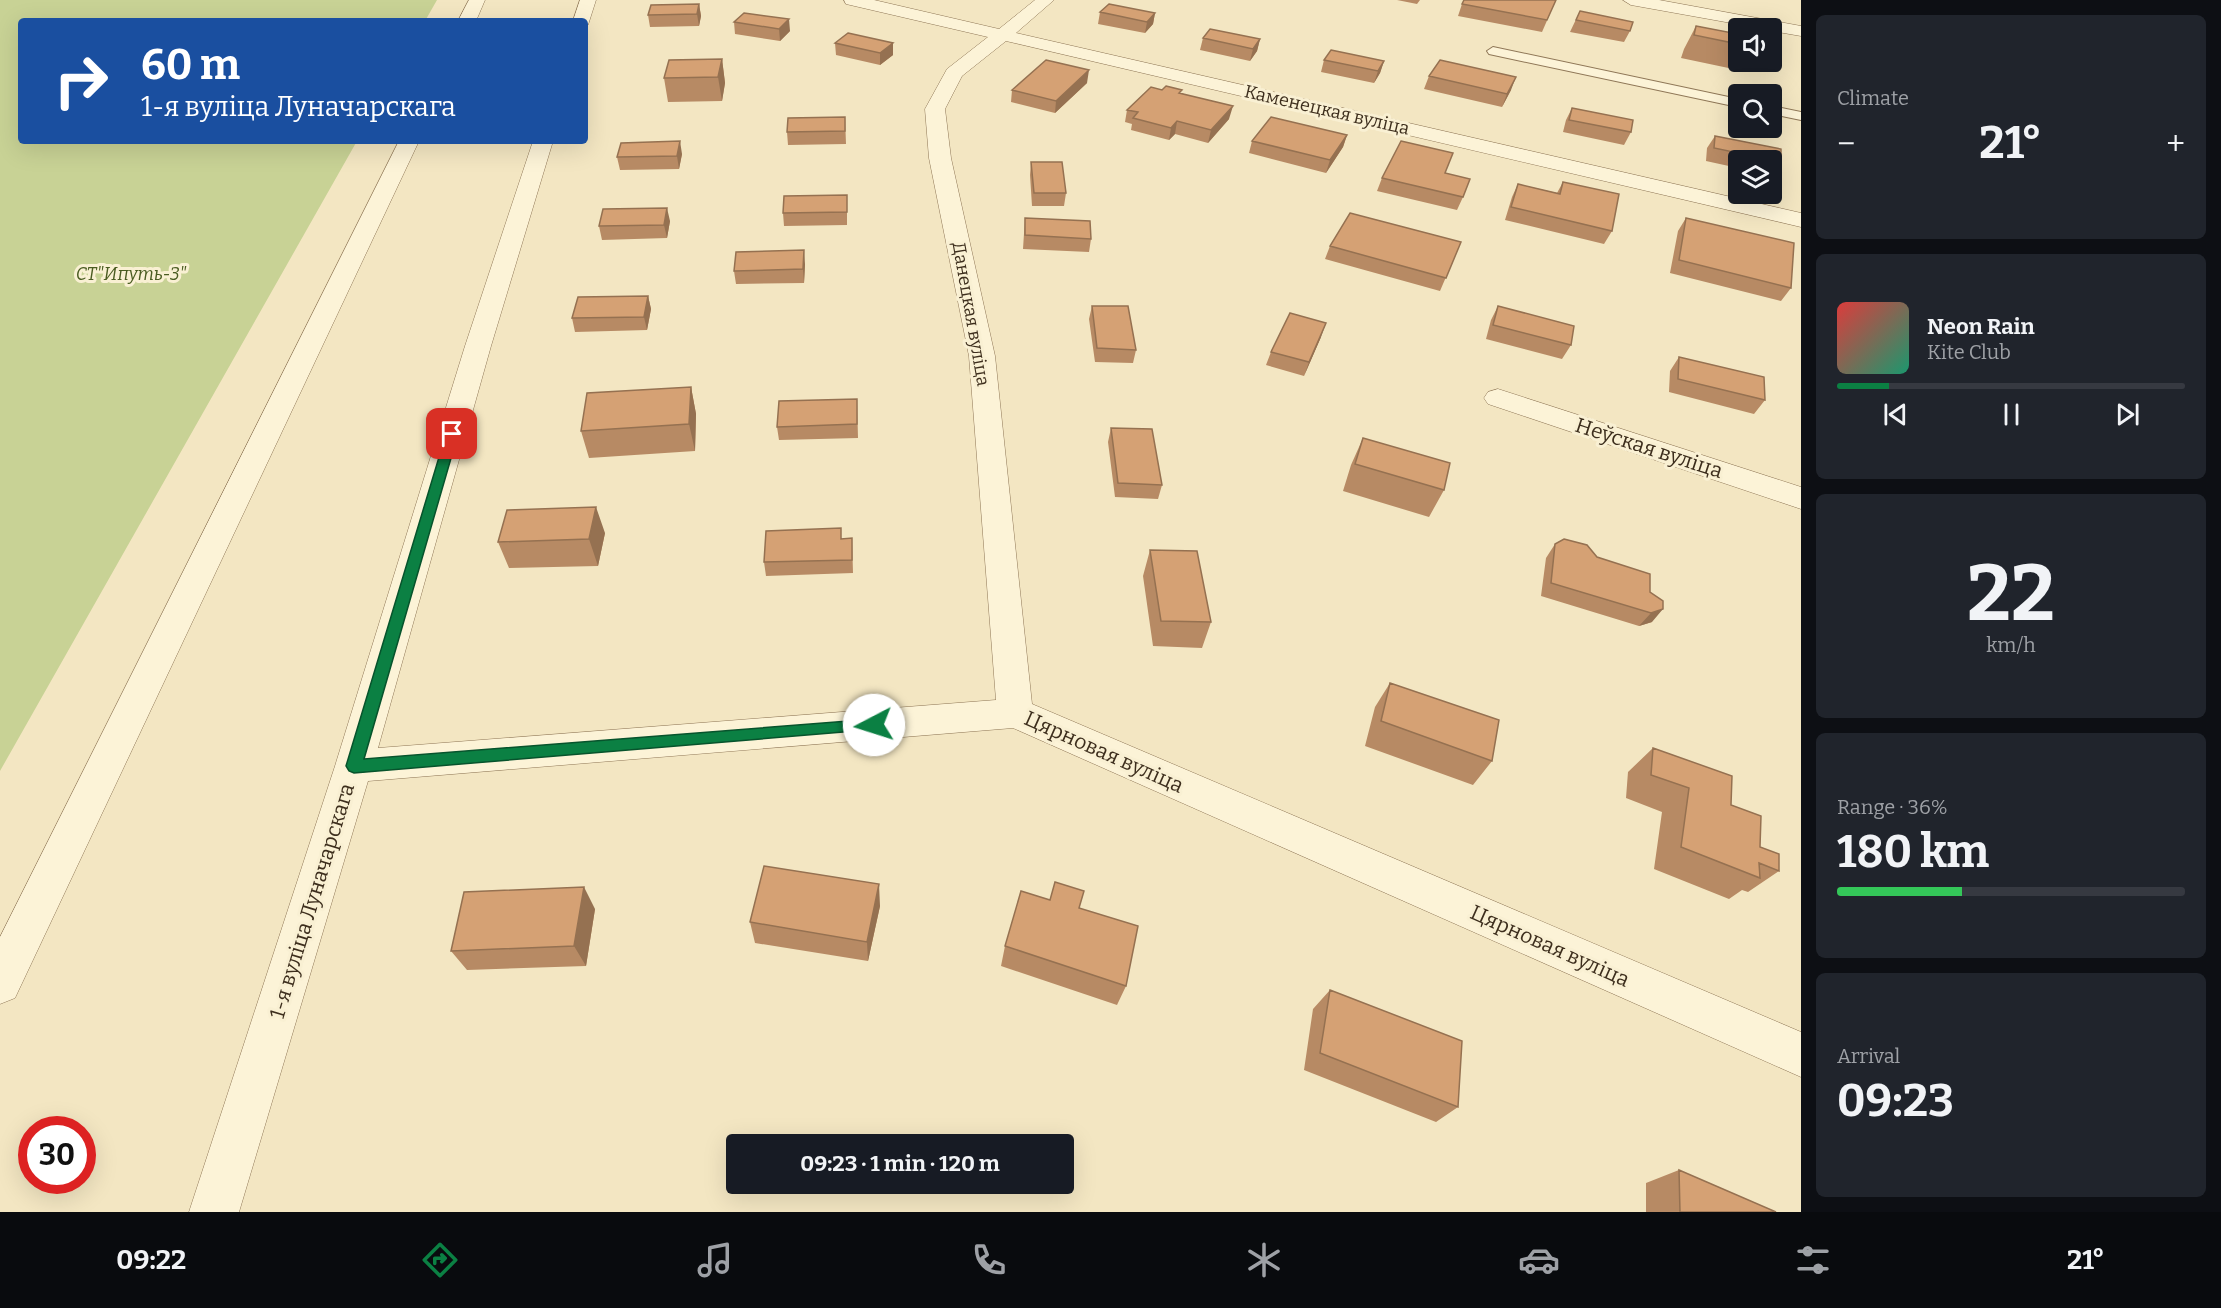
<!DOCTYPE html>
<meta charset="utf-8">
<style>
body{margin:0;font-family:Bitter,serif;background:#20242c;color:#f1f3f6;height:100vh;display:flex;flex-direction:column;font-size:22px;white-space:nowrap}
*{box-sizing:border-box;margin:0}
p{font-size:20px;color:#9ea1a6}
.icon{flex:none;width:33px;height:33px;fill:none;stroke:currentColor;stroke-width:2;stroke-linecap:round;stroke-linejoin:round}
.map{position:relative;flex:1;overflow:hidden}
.drawer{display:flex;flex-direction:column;gap:15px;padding:15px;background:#0d0f14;width:420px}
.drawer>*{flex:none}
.guide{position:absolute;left:18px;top:18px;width:570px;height:126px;border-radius:6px;box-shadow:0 6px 24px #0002;background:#1a4fa0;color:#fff;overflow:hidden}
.tools{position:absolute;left:1728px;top:18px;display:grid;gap:12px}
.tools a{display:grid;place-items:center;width:54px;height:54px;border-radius:6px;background:#171b24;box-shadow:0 6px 24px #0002;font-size:30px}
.speed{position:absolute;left:18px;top:1116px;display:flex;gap:12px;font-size:30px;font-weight:700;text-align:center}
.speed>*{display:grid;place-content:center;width:78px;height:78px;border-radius:50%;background:#171b24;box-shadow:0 6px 24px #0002;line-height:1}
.speed .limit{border:9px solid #d22;background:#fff;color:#111}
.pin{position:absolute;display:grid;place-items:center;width:51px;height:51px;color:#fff;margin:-26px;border-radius:12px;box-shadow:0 3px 9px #0006}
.me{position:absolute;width:66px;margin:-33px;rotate:265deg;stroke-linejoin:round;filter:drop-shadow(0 0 4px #0008)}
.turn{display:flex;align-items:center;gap:21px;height:126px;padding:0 24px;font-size:27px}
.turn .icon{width:78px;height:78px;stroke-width:2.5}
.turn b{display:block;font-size:42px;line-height:51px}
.big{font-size:45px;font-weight:700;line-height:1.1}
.drawer .tile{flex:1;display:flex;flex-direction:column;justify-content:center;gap:9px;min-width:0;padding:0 21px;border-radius:9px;background:#20242c}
.drawer .dial{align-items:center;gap:0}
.dial b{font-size:78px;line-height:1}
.song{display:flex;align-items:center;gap:18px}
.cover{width:72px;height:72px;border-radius:9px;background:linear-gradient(135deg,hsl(0 70% 55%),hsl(160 70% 35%))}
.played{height:6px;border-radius:3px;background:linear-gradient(90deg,#0b8043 15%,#363941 15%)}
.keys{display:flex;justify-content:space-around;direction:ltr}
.heat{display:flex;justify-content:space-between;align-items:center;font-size:33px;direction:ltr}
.charge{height:9px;border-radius:4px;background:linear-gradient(90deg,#34c759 36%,#363941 0)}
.trip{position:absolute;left:726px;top:1134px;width:348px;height:60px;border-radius:6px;background:#171b24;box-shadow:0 6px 24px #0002;font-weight:700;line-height:60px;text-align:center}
.tabs{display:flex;height:96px;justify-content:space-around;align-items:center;background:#090b0e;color:#9ea1a6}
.tabs .icon{width:42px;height:42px}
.tabs .selected{color:#0b8043}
.tabs b{font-size:27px;color:#f1f3f6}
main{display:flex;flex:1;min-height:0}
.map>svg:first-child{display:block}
</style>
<main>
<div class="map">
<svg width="1801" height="1212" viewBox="0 0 1801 1212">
<rect width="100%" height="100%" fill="#f3e6c2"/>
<path fill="#c8d295" d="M0 0H437L425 21H21V141H357L0 771Z"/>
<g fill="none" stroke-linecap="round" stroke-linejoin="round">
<g stroke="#8f7757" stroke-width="2">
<path id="service" d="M1493 47 1738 99V107L1489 54 1487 51Z
M1772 106 1801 112V120L1772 114Z"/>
</g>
<g stroke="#8f7757" stroke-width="1">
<path id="minor" d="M580 0H596L588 25H585V21H573Z
M844 0H874L999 29 1035 0H1054L1016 33 1801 213V227L1006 41 962 76 945 109 951 158 995 356 1032 704 1801 1032V1077L1013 728 368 781 239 1212H189L335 766 465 346 533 141H553L491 346 378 748 996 700 969 356 929 158 925 109 947 69 988 37 846 4Z
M1498 389 1801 487V509L1488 404 1484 398 1488 392Z"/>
</g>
<g stroke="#8f7757" stroke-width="1">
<path id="tertiary" d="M469 0H485L476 21H458Z
M1623 0H1659L1801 26V36L1772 31V28H1759L1631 5Z
M399 141H419L15 998 0 1004V937Z"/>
</g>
<use href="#service" fill="#fcf3d7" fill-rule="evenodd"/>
<use href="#minor" fill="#fcf3d7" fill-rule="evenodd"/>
<use href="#tertiary" fill="#fcf3d7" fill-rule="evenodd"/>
</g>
<path fill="#b78a64" d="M1397 0H1420L1417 4Z
M1556 0 1542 32 1458 16 1462 4Z
M699 4 701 16 699 26 650 27 648 15Z
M1580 11 1630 31 1624 42 1570 32Z
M1100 12 1155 13 1153 24 1145 33 1098 24Z
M744 13 790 31 780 41 735 34 734 22Z
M1696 26 1738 34V62H1743L1738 70 1681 58 1684 49Z
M1203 38 1260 39 1257 51 1250 61 1200 50Z
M835 43H893V55L880 65 836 55Z
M722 59 725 83 722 101 668 102 664 78Z
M1324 60 1384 61 1380 73 1374 83 1321 72Z
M1429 76 1511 90 1502 107 1424 89Z
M1087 83 1055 113 1011 102 1012 90Z
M1162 90 1182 93 1229 119 1208 143 1175 134 1169 140 1131 130 1132 124 1125 122 1127 110Z
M1572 108 1631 132 1624 145 1563 132 1566 120Z
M845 117 846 144 788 145 787 132Z
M1347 135 1343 147 1326 173 1249 153 1252 141Z
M1715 136 1781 162 1772 175V160H1738V168L1706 161 1707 148Z
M682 154 679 169 620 170 617 157Z
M1031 162 1066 193 1064 206H1032L1030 175Z
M1445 173 1463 197 1457 210 1377 191 1382 178Z
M1563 182 1612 231 1604 244 1505 220 1512 197 1518 184 1557 193Z
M847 195V225L784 226 783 213Z
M1025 218 1091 239 1089 252 1023 249Z
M1686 218 1791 288 1781 301 1670 273 1678 231Z
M670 221 667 238 602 240 599 226Z
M1461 242 1440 291 1325 259 1330 246Z
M805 264 804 283 736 284 734 271Z
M648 296 651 309 647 330 575 332 572 318Z
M1092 306 1136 350 1133 363 1095 362 1089 319Z
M1498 306 1571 345 1562 359 1486 339 1491 320Z
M1321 337 1304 376 1266 365 1271 352Z
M1679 357 1765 400 1754 414 1669 392 1670 371Z
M691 387 696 414 695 451 589 458 581 431Z
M857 399 858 438 779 440 777 427Z
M1111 428 1162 485 1158 499 1115 497 1108 442Z
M1363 438 1444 490 1429 517 1343 491 1351 465Z
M605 533 598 566 509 568 498 542Z
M852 538 853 573 766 576 764 562 842 539Z
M1555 544 1597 557 1650 592 1652 622 1639 626 1541 596 1546 558Z
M1150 550 1211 622 1202 648 1153 646 1143 576Z
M1390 683 1492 761 1473 785 1365 746 1375 707Z
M1653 748 1731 805 1760 847 1779 871 1748 892 1742 890 1729 899 1654 869 1662 812 1626 798 1628 772Z
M880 906 868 961 755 943 750 922Z
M1079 908 1126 986 1117 1005 1001 966 1005 946Z
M595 909 586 966 467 970 451 951Z
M1330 990 1458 1107 1436 1122 1304 1070 1313 1009Z
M1679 1170 1776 1212H1646V1183Z"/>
<path fill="#957151" d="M699 4 701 16 699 26 697 14Z
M1155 13 1153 24 1145 33 1147 22Z
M789 19 790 31 780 41 779 29Z
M1260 39 1257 51 1250 61 1253 49Z
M893 43V55L880 65V53Z
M722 59 725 83 722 101 718 77Z
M1384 61 1380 73 1374 83 1378 71Z
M1089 70 1087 83 1055 113 1056 101Z
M1516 77 1511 90 1502 107 1507 94Z
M1233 106 1229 119 1208 143 1211 130Z
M1177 121 1175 134 1169 140 1171 128Z
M1347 135 1343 147 1326 173 1330 160Z
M680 141 682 154 679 169 677 156Z
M667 208 670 221 667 238 664 225Z
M804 250 805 264 804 283 803 269Z
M648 296 651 309 647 330 644 317Z
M1326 323 1321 337 1304 376 1309 362Z
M691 387 696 414 695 451 689 424Z
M596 507 605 533 598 566 589 539Z
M1663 609 1652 622 1639 626 1651 613Z
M879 884 880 906 868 961 867 942Z
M584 887 595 909 586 966 574 946Z"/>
<path fill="#d5a174" stroke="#957151" stroke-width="1.5" d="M1464 0H1556L1547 20 1462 4Z
M699 4 697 14 648 15 651 5Z
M1109 4 1155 13 1147 22 1100 12Z
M1580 11 1633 22 1630 31 1576 20Z
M744 13 789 19 779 29 734 22Z
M1696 26 1738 34V44L1694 35Z
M1210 29 1260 39 1253 49 1203 38Z
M848 33 893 43 880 53 835 43Z
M1331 50 1384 61 1378 71 1324 60Z
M722 59 718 77 664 78 669 60Z
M1046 60 1089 70 1056 101 1012 90Z
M1440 60 1516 77 1507 94 1429 76Z
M1166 86 1182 90 1179 93 1233 106 1211 130 1177 121 1171 128 1133 118 1138 112 1127 110 1151 87 1162 90Z
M1572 108 1633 120 1631 132 1569 120Z
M845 117V131L787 132 788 118Z
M1271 117 1347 135 1330 160 1252 141Z
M1715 136 1781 149V162L1714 148Z
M680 141 677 156 617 157 621 143Z
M1401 141 1453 153 1445 173 1470 179 1463 197 1382 178Z
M1031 162H1062L1066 193H1034Z
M1563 182 1619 194 1612 231 1511 207 1518 184 1560 194Z
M847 195V212L783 213 784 196Z
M667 208 664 225 599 226 603 209Z
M1350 213 1461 242 1446 278 1330 246Z
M1025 218 1090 221 1091 239 1025 235Z
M1686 218 1794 243 1791 288 1679 260Z
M804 250 803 269 734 271 736 252Z
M648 296 644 317 572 318 578 297Z
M1092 306H1128L1136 350 1097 348Z
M1498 306 1574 326 1571 345 1493 325Z
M1290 313 1326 323 1309 362 1271 352Z
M1679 357 1764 377 1765 400 1678 379Z
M691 387 689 424 581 431 587 393Z
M857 399V424L777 427 779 401Z
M1111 428 1152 429 1162 485 1118 483Z
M1363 438 1450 463 1444 490 1355 464Z
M596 507 589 539 498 542 507 510Z
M841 528V539L852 538V560L764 562 766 531Z
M1564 539 1587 545 1597 557 1650 574V592L1663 601V609L1651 613 1551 583 1555 544Z
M1150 550 1197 551 1211 622 1161 621Z
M1390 683 1499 720 1492 761 1381 721Z
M1653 748 1732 776 1731 805 1761 816 1760 847 1779 854V871L1759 863 1760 878 1681 847 1689 788 1651 775Z
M764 866 879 884 867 942 750 922Z
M1055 882 1084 891 1079 908 1138 926 1126 986 1005 946 1021 891 1050 900Z
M584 887 574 946 451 951 464 892Z
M1330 990 1462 1041 1458 1107 1320 1053Z
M1679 1170 1776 1212H1680Z"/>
<path fill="#0b8043" stroke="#07532c" stroke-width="1.5" d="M452 430 458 434 364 759 874 719 881 725 879 729 354 773 349 771 346 766 446 434Z"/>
<g text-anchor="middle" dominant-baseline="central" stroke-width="6" stroke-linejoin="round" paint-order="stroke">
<g font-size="18" fill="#3d2e1d" stroke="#f9f0d3">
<text transform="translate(1327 110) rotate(13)">Каменецкая вуліца</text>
<text transform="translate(971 314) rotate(80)">Данецкая вуліца</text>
</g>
<g font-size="18" font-style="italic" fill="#4a5c21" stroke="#f9f0d3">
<text x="131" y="274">СТ"Ипуть-3"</text>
</g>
<g font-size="21" fill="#3d2e1d" stroke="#f9f0d3">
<text transform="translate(1649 448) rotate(18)">Неўская вуліца</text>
<text transform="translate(1104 752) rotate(24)">Цярновая вуліца</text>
<text transform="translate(312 901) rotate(-73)">1-я вуліца Луначарскага</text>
<text transform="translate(1550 946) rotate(24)">Цярновая вуліца</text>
</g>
</g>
</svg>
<div class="tools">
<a><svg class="icon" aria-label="sound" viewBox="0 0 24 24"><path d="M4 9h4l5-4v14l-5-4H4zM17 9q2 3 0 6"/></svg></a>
<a><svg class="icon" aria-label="search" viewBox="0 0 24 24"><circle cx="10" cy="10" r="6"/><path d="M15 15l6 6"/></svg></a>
<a><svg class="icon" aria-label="layers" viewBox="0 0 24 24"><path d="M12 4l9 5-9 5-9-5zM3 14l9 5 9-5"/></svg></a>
</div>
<div class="speed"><div class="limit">30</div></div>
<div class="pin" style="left:452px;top:434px;background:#d93025"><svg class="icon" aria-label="arrive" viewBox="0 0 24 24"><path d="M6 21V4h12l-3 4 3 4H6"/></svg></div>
<svg class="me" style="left:874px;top:725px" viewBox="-20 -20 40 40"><circle r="19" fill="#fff"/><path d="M0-13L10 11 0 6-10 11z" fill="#0b8043"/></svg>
<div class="trip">09:23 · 1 min · 120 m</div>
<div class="guide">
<div class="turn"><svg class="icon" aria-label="right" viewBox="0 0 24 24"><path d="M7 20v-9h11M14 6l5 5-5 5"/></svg><div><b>60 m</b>1-я вуліца Луначарскага</div></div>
</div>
</div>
<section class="drawer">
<div class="tile"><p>Climate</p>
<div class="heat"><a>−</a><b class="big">21°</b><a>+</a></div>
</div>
<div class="tile">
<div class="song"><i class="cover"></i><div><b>Neon Rain</b><p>Kite Club</p></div></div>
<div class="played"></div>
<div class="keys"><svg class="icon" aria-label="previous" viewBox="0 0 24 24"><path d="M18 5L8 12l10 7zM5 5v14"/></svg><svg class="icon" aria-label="pause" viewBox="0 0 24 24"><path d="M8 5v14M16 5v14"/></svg><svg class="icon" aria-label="next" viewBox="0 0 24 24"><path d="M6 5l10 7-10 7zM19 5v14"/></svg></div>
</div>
<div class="tile dial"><b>22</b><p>km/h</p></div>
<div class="tile"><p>Range · 36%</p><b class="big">180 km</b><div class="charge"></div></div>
<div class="tile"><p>Arrival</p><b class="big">09:23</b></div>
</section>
</main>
<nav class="tabs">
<b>09:22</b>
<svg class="icon selected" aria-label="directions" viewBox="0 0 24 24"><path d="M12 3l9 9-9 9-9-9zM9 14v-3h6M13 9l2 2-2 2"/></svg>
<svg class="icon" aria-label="music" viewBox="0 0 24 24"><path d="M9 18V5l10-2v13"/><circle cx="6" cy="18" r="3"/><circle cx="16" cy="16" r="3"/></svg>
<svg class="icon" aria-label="phone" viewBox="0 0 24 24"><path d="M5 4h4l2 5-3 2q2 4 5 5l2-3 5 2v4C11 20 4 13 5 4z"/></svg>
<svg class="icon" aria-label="climate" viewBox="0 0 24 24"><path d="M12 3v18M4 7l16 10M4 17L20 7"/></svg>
<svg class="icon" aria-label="car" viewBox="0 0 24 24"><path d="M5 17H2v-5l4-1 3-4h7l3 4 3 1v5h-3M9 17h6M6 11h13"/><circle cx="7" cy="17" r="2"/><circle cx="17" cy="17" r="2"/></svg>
<svg class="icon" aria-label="filters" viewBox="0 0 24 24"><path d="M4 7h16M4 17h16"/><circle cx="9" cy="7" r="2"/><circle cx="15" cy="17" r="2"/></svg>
<b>21°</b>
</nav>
